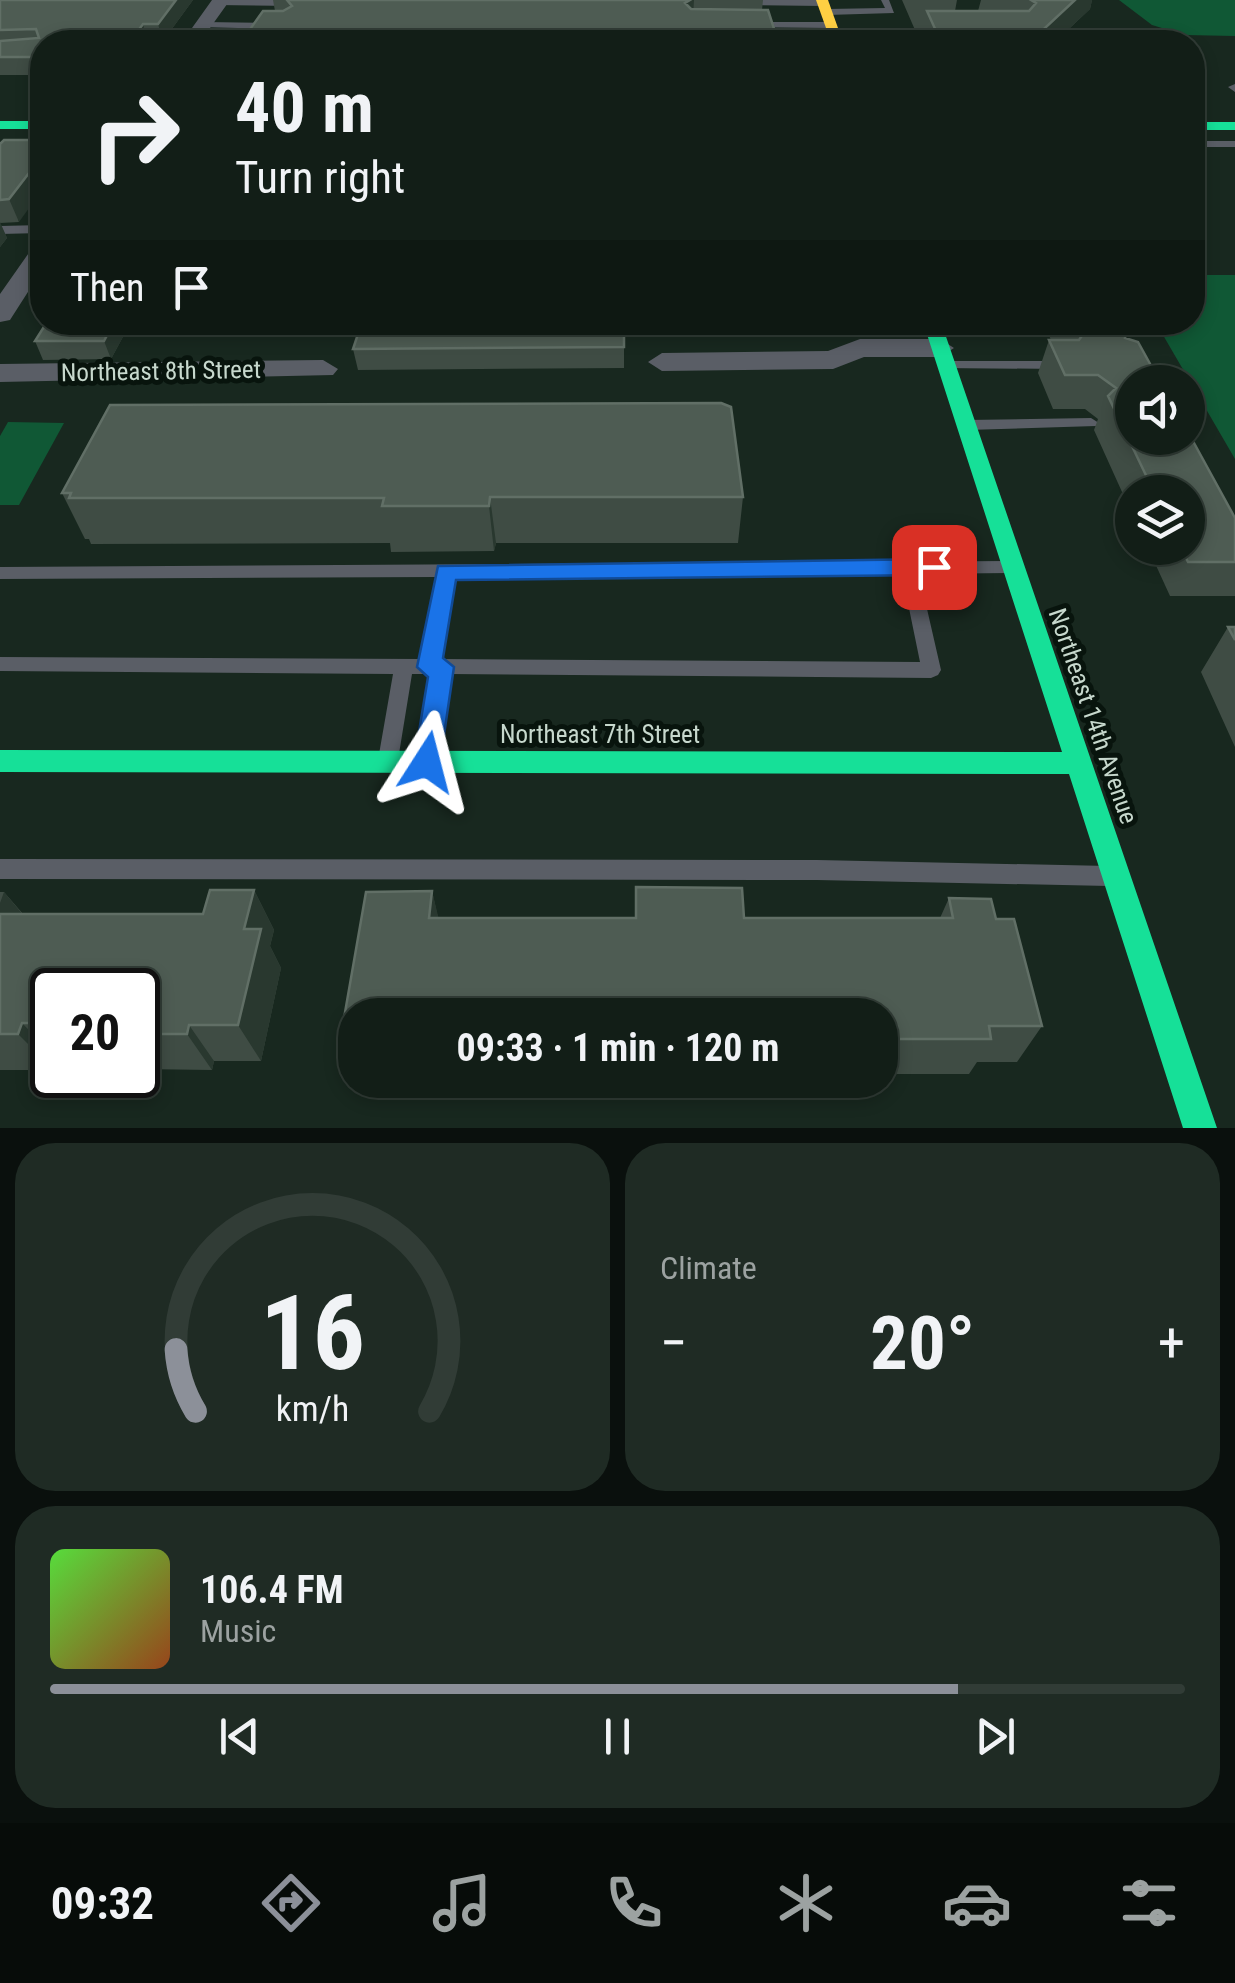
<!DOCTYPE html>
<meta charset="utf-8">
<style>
body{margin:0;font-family:"Roboto Condensed",sans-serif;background:#1f2b24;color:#f1f3f6;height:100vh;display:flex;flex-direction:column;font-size:38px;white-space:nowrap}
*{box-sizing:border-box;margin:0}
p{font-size:32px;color:#9ca2a1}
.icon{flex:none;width:55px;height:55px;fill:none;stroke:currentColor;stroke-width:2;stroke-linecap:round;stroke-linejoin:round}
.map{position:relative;height:1128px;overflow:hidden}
.panel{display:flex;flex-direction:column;gap:15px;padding:15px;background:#0a100d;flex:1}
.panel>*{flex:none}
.hud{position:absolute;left:30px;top:30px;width:1175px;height:305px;border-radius:40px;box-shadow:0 5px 15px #0003,0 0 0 2px #313c36;background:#121e17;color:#f1f3f6;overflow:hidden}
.buttons{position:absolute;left:1115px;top:365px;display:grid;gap:20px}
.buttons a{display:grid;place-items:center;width:90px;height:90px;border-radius:50%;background:#121e17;box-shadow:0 5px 15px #0003,0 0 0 2px #313c36;font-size:50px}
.speed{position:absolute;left:30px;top:968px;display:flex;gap:20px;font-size:50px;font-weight:700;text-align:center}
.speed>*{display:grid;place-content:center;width:130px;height:130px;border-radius:50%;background:#121e17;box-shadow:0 5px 15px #0003,0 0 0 2px #313c36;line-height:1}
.speed .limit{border:5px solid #111;border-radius:15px;background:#fff;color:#111}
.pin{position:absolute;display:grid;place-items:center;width:85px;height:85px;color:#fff;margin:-42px;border-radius:20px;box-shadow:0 5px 15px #0006}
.me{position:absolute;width:110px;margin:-55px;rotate:9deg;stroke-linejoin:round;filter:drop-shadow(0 0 8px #0008)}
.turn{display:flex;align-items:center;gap:35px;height:210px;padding:0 40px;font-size:45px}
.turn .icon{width:130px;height:130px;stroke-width:2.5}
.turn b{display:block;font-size:70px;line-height:85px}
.then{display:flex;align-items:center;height:95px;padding:0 40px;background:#0003;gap:20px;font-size:38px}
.big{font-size:75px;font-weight:700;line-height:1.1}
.panel .tile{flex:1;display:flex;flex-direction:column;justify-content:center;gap:15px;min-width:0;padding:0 35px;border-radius:40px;background:#1f2b24}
.panel .dial{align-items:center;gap:0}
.dial svg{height:260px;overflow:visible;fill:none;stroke:#313c36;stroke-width:7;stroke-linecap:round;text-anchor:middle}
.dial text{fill:#f1f3f6;stroke:none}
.song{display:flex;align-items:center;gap:30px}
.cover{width:120px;height:120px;border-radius:15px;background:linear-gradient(135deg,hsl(110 70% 55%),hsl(20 70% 35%))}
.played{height:10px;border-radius:5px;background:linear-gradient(90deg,#8c9099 80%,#313c36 80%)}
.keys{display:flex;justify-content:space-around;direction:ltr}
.heat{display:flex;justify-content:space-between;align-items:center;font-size:55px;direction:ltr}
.panel .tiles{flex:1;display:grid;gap:15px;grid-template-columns:1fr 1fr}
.tile:last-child{grid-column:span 2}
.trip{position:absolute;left:338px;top:998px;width:560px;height:100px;border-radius:40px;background:#121e17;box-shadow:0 5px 15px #0003,0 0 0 2px #313c36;font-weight:700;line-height:100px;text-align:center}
.dock{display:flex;height:160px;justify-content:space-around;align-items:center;background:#070c09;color:#9ca2a1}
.dock .icon{width:70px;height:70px}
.dock .on{color:#8c9099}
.dock b{font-size:45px;color:#f1f3f6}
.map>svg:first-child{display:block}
</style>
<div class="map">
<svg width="1235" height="1128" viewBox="0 0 1235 1128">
<rect width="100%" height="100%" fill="#18281f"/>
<path fill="#105835" d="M1119 0H1235V36L1185 35 1152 25Z
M1193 275H1235V459L1156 323 1192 322Z
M8 422 64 423 19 505H0V436Z"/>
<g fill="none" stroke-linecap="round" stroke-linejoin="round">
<path fill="#5a5e66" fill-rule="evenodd" d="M219 0H294L298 3 294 6 216 5Z
M743 0H823L827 3 823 6 740 5Z
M881 0H889L894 13 827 15 822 12 827 9 885 8Z
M204 22 273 23 278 26 273 29 201 27V23Z
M752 22H831L836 25 831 28 749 27 747 25Z
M945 33 948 34V38L835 40 830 37 835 34Z
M1235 84V92L1228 87Z
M1192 141H1235V147H1192Z
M42 225V233L0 234V226Z
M945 361H1062L1069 365 1062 369 940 368 938 365Z
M1091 418 1099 423 1096 426 967 430 959 425 967 420Z
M1009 561 1018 567 1009 573 919 574 941 670 938 675 931 678 450 674 437 761 434 767 427 770 420 767 417 761 431 674H412L398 760 395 766 388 769 381 766 378 760 393 674 0 671V657L421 659 436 577 0 579V567ZM902 574 920 662 440 659 454 577Z
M0 859 817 860 1109 866 1117 869 1120 876 1117 883 1109 886 817 880 0 879Z"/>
<path fill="#5a5e66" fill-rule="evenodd" d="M212 0H230L200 42H182Z
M42 244V270L10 320 0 322V294L33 247Z
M860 339H940L954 348 940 357H864L833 369 662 371 648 362 662 353 828 351Z
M323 360 338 369 333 375 0 382V364Z"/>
<path fill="#16e098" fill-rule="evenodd" d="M0 121H42V129H0Z
M1192 122H1235V130H1192Z
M923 322H941L1217 1128H1183L1069 774 0 772V750L1062 752Z"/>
<path fill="#ffcf43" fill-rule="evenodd" d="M816 0H828L843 42H831Z"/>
</g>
<path fill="#3f4c44" d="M0 0H193L163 41 42 42V75H0Z
M273 0H763L762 10 777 38V42H244L243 39 275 11Z
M902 0H957L955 11H978L981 0H1092L1090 9 1055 42H921L923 30H915Z
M0 144 19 222 0 223 7 238 0 247Z
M131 322 111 359 43 360 35 341Z
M362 322H854L852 329 624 331V368L358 370 353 349Z
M1043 322H1128L1125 338 1235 518V596H1170L1148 548H1188V492H1132V514L1094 430 1098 419 1085 409H1053L1038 373 1049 340H1051Z
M62 493 743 497 738 543H496L494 551 391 552 390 543 91 544 89 539H85Z
M1228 627H1235V747L1201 672Z
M636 887 744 918H940L949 898 996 919 1042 1026 1017 1062H977L969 1074H882L880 1061V1015H355V1051L343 1024 432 891 438 918H636Z
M254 890 274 930 270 946 281 968 261 1061H214L212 1070 138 1069V990H52V1070H0V892H4L23 914H203Z"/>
<path fill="#29382f" d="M176 0H193L163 41 158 24Z
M690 0H694L693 18 685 3Z
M1075 0H1092L1090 9 1055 42H1030Z
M143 24 147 42H130Z
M42 156V190L19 222 9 199Z
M0 222 7 238 0 247Z
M114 322H131L111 359 104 341Z
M490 497 496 543 494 551 489 506Z
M254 890 274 930 270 946 281 968 261 1061 238 1025 244 929Z
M432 891 442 932 429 918Z
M4 892 38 933 0 920V903Z
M22 1023 52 1054V1068L18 1034Z
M189 1025 214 1061 212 1070 187 1034Z"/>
<path fill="#4e5c53" stroke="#616f66" stroke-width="2.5" d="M0 0H176L158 24H143L130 42H42V57H0V41L39 38 36 29 0 30Z
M287 0H690L685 3 691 9 768 10 777 38H677V42H630V38L465 42H459L460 39 355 42H331L332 39H243L263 11H283L292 6Z
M1031 0H1075L1030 42H925L937 33 927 11H1029L1036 3Z
M4 140H42V156L9 199 0 200V144Z
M47 322H114L104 341H35Z
M362 322H624V347L353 349Z
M1070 322H1128L1129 325 1125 338 1138 342 1160 382H1132V438H1188V432L1235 518V562H1188L1181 548H1188V492H1154L1108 396 1116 388 1098 375H1065L1049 340H1079L1086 330Z
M721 403 731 407 743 497H490L489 506H382L384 498H69L71 493H62L110 405Z
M1228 627H1235V640Z
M636 887 742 888 744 918H953L949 898 991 899 996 919H1014L1042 1026H989L991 1039H898L897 1026 880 1025V1015H734V1011H646V1015H355V1024H343L366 892 432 891 429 918H636Z
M210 890H254L244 929H261L238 1025H189L187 1034H138V990H52V1023H22L18 1034H0V914H203Z"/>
<path fill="#1a73e8" stroke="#114b97" stroke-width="2.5" d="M934 559 946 567 934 575 456 580 443 658 454 667 440 762 436 769H418L414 762 428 677 417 667 438 566Z"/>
<g text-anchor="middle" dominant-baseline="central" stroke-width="10" stroke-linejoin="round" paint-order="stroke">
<g font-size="25" fill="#c7d8cd" stroke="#08140d">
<text transform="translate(161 371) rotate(-1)">Northeast 8th Street</text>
<text transform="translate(1093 716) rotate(71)">Northeast 14th Avenue</text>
<text x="600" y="734">Northeast 7th Street</text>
</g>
</g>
</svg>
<div class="buttons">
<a><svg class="icon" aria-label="sound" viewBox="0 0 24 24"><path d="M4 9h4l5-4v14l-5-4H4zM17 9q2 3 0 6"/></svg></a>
<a><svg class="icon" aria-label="layers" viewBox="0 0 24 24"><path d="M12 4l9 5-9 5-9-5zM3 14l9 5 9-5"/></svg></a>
</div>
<div class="speed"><div class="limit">20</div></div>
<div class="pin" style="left:934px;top:567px;background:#d93025"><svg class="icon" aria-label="arrive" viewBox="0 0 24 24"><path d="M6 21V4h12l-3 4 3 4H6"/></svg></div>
<svg class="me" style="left:427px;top:762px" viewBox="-20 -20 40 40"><path d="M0-17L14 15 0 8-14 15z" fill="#1a73e8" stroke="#fff" stroke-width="4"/></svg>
<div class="trip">09:33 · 1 min · 120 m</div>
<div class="hud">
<div class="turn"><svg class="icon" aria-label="right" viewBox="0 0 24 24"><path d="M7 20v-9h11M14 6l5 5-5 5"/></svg><div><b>40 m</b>Turn right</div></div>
<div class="then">Then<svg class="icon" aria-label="arrive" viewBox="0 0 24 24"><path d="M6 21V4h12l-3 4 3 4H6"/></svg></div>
</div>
</div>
<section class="panel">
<div class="tiles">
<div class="tile dial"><svg viewBox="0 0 100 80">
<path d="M14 69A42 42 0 1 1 86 69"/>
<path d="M14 69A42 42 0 0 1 8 50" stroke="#8c9099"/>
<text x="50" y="56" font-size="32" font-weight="700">16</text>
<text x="50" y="72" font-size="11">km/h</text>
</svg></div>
<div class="tile"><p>Climate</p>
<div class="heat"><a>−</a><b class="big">20°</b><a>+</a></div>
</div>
<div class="tile">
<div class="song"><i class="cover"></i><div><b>106.4 FM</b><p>Music</p></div></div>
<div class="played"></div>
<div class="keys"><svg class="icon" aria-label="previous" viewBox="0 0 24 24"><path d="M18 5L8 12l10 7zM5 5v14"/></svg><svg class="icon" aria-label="pause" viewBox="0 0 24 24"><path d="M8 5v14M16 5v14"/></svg><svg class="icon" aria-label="next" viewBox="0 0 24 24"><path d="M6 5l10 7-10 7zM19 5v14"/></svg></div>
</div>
</div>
</section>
<nav class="dock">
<b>09:32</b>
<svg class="icon on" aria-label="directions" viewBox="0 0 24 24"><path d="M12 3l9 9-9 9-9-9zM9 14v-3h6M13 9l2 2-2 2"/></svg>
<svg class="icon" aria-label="music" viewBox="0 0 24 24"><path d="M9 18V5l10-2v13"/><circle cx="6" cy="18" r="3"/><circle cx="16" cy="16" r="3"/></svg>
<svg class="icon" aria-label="phone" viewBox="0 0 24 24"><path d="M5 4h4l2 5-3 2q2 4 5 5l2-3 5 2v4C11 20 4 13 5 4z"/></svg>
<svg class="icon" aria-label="climate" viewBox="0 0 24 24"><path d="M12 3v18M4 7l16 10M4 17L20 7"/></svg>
<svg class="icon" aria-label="car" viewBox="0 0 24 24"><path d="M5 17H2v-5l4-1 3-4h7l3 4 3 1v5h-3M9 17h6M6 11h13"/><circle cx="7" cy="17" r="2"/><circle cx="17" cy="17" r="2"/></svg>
<svg class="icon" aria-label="filters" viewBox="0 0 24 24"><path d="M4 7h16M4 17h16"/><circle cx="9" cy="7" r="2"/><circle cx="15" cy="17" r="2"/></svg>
</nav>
